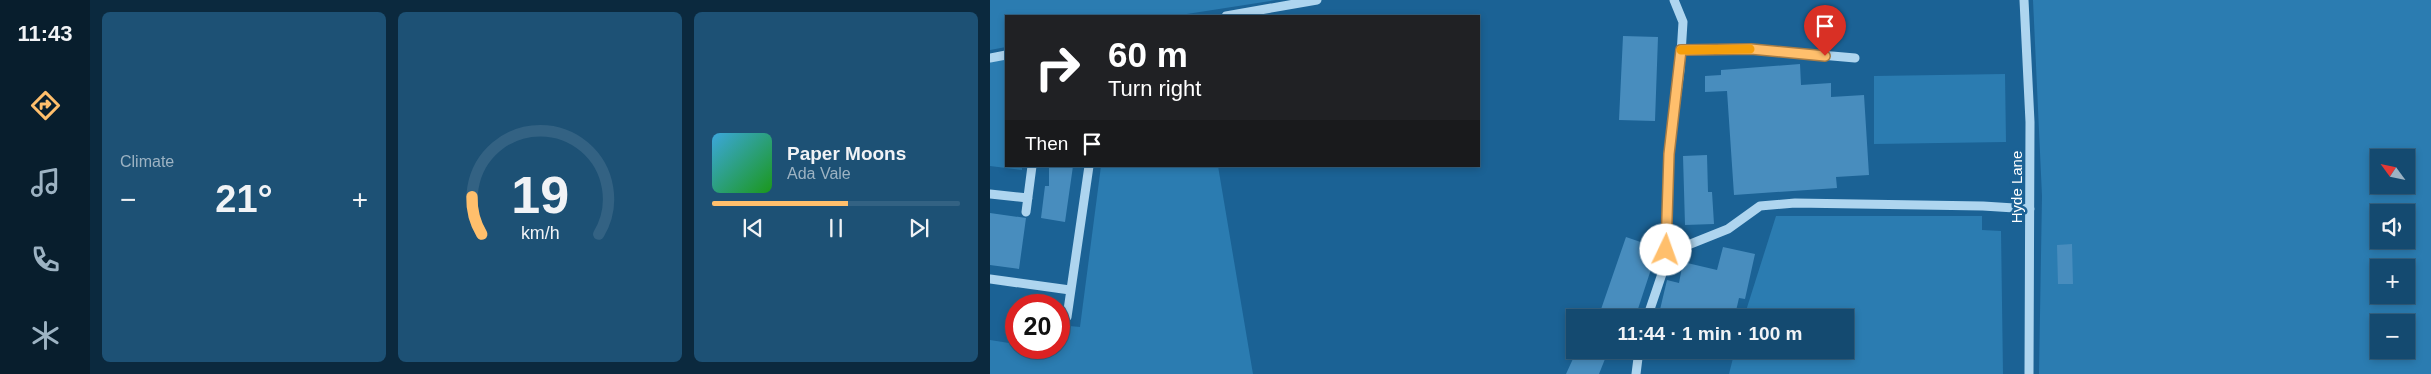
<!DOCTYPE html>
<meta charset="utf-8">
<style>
body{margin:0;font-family:Helvetica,sans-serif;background:#1d5175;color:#f1f3f6;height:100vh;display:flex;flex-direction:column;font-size:19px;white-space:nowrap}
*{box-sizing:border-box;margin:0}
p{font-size:16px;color:#9db3c3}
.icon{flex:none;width:28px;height:28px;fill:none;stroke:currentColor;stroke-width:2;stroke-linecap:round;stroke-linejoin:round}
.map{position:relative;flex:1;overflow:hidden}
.details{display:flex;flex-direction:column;gap:12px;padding:12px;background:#0b293e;width:900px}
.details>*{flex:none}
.guide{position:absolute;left:15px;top:15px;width:475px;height:152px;border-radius:0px;box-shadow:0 2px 8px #0003,0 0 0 1px #336283;background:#202124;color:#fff;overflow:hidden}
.needle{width:32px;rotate:303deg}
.fabs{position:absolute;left:1380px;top:149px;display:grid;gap:10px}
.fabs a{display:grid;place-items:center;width:45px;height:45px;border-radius:0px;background:#144a70;box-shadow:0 2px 8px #0003,0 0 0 1px #336283;font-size:25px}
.speed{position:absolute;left:15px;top:294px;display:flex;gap:10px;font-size:25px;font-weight:700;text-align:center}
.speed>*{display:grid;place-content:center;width:65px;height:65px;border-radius:50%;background:#144a70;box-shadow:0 2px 8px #0003,0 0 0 1px #336283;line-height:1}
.speed .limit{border:8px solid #d22;background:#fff;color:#111}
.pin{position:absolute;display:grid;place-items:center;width:42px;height:42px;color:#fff;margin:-51px -21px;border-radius:50% 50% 50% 0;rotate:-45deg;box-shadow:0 0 5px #0007}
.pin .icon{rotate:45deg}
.me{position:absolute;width:55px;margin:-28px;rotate:3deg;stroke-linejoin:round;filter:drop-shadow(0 0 4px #0008)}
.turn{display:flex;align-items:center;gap:18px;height:105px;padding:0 20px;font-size:22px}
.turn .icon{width:65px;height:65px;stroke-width:2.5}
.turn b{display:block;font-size:35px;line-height:42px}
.then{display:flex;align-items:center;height:48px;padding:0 20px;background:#0003;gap:10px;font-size:19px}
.big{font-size:38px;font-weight:800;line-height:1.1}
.details .tile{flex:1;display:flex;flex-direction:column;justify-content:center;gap:8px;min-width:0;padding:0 18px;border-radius:8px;background:#1d5175}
.details .dial{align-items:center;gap:0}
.dial svg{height:130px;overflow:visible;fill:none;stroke:#336283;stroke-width:7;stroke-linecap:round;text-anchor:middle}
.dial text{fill:#f1f3f6;stroke:none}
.song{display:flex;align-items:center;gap:15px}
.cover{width:60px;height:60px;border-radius:8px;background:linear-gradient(135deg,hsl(200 70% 55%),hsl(120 70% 35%))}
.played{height:5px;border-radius:2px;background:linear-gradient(90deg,#ffbf6c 55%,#336283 55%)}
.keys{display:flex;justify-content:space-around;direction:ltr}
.heat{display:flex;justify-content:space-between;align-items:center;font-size:28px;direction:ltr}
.details .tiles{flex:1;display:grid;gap:12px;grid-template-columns:repeat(3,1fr)}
.trip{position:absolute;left:576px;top:309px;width:288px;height:50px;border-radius:0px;background:#144a70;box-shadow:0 2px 8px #0003,0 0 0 1px #336283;font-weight:800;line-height:50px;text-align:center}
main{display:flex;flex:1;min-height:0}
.dock{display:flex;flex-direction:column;width:90px;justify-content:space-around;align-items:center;background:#081e2d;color:#9db3c3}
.dock .icon{width:35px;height:35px}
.dock .selected{color:#ffbf6c}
.dock b{font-size:22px;color:#f1f3f6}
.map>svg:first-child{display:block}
</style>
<main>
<nav class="dock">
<b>11:43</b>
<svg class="icon selected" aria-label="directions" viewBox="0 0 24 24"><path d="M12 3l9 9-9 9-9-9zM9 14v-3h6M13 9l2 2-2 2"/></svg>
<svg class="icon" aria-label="music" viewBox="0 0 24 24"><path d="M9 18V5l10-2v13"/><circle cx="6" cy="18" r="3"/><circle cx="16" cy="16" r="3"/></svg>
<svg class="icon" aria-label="phone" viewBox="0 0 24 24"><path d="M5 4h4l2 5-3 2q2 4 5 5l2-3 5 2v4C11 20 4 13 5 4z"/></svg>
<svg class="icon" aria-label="climate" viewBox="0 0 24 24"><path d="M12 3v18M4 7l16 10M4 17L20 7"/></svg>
</nav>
<section class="details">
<div class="tiles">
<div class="tile"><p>Climate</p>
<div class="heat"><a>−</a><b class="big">21°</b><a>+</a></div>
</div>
<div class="tile dial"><svg viewBox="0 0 100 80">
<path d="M14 69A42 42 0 1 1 86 69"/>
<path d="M14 69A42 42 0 0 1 8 46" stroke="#ffbf6c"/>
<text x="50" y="56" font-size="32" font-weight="700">19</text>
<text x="50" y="72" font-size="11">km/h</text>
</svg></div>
<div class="tile">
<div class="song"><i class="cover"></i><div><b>Paper Moons</b><p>Ada Vale</p></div></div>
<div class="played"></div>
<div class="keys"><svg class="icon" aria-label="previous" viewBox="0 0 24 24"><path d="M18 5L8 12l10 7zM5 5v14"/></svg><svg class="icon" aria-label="pause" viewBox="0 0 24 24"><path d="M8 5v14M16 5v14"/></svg><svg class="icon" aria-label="next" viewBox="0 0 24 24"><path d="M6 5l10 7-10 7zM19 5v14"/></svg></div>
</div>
</div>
</section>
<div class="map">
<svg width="1441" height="374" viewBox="0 0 1441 374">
<rect width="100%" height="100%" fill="#1b6295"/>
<path fill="#2b7cb1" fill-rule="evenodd" d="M0 0H286L184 16H16V47L0 50Z
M1043 0H1441V374H1049L1052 196ZM1389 158H1416V185H1389ZM1389 212H1416V240H1389ZM1389 268H1416V295H1389ZM1389 322H1416V350H1389Z
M16 59V166H32V170L0 166V62Z
M1015 74 1016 142 884 144V76Z
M111 166H228L263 374H0V340L19 343 22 319 26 320V348H69V325L90 327Z
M786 216H992V230L1011 231 1013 374H739L745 350H855V318L754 317Z"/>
<path fill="#488dbe" d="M633 36 668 37 665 121 629 120Z
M810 64 811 85 841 83V97L874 95 879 175 846 177 847 188 744 195 737 91 715 92V76L731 75V70Z
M717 155 718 192H722L724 224 695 225 693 156Z
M59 166H83L75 222 51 218 55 186H59Z
M0 213 36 218 29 269 0 265Z
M636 237 668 248 645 318H608Z
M1082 244 1083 284H1068L1067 245Z
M733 247 765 254 755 299 749 298 745 315 718 309 716 318H668L677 280 689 283 693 262 727 270Z
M587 350H634L631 358 617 354 609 374H576Z"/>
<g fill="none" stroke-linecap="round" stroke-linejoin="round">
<path stroke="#aed5ef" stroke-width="9" d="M1034 0 1040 122 1039 374
M236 16 327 0
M691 50 761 49 865 58
M0 58 16 55
M0 194 38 198
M36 212 42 166
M676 262 679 154 690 70 693 22 684 0
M0 279 80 290
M77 317 99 166
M657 318 676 262 693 247 738 229 770 206 805 203 993 206 1040 209
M646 374 649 350"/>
</g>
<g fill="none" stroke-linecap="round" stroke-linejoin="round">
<g stroke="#a67c46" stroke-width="12">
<path id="route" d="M676 250 679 154 691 50 761 49 835 56"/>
</g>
<use href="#route" stroke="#ffbf6c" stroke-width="9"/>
<path stroke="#f59e0b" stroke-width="9" d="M691 50 760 49"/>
</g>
<g text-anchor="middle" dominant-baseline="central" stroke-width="5" stroke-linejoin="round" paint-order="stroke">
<g font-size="15" fill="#fff" stroke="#1b6295">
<text transform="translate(1026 187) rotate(-90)">Hyde Lane</text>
</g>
</g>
</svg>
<div class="fabs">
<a><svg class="needle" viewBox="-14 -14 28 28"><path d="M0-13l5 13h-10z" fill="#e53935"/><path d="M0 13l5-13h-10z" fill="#9db3c3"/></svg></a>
<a><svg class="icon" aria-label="sound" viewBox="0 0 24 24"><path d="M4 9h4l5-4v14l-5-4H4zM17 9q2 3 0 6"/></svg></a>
<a>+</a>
<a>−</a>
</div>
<div class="speed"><div class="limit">20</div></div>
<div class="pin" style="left:835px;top:56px;background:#d93025"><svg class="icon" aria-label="arrive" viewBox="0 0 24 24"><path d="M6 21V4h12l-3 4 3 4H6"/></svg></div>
<svg class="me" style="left:676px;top:250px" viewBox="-20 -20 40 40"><circle r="19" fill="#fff"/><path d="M0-13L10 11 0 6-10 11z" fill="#ffbf6c"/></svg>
<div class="trip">11:44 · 1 min · 100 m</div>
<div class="guide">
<div class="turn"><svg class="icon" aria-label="right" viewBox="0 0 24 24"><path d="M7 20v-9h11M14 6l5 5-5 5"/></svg><div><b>60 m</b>Turn right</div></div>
<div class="then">Then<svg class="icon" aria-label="arrive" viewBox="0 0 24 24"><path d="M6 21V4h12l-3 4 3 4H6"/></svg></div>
</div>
</div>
</main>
